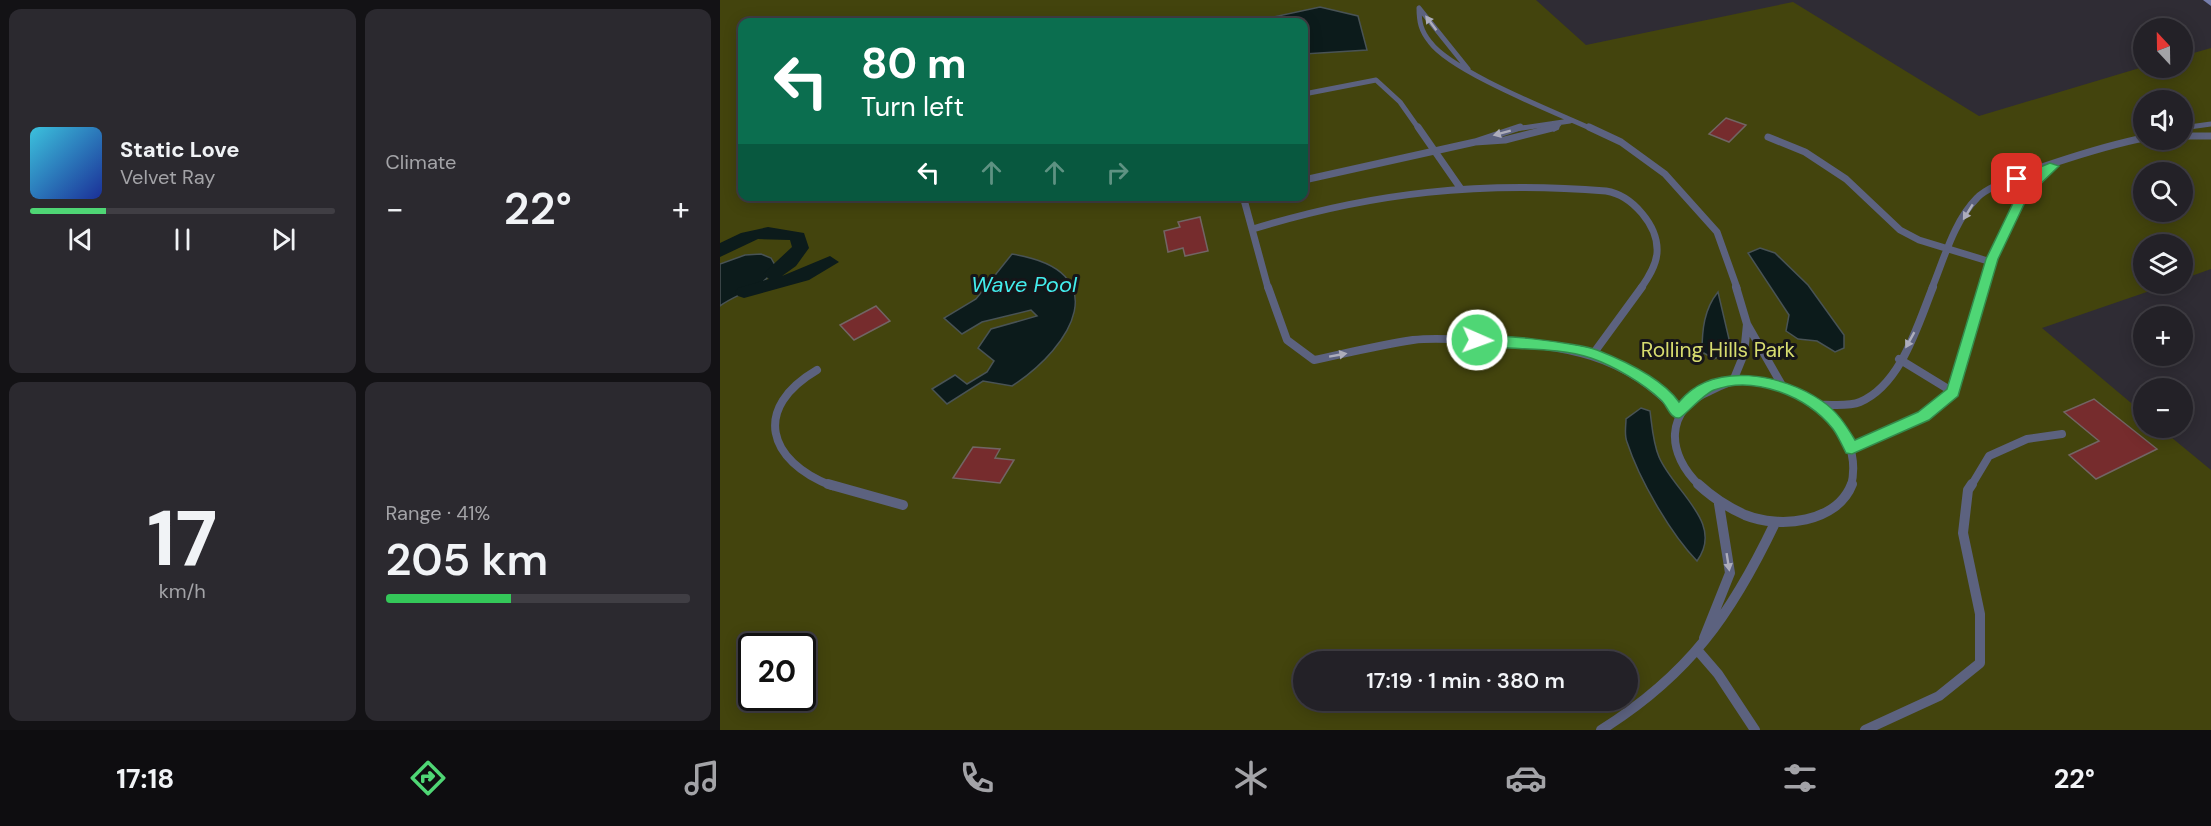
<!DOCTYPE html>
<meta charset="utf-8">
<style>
body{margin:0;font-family:"DM Sans",sans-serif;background:#2b292f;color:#f1f3f6;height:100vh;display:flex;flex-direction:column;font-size:22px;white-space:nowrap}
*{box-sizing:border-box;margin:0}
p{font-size:20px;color:#a3a3a7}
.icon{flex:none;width:33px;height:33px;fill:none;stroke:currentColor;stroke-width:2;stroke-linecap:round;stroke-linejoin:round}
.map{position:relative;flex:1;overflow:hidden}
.side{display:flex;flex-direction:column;gap:9px;padding:9px;background:#131215;width:720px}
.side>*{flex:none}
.guide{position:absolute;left:18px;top:18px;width:570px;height:183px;border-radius:12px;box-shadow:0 3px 15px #0003,0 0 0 2px #403e44;background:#0b6e4f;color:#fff;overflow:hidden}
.needle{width:39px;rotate:338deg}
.controls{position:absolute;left:1413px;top:18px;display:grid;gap:12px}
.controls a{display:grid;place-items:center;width:60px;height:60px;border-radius:50%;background:#232127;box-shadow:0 3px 15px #0003,0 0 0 2px #403e44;font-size:30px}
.speed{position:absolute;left:18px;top:633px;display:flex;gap:12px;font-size:30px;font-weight:700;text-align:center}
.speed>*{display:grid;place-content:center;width:78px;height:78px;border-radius:50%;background:#232127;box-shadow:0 3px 15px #0003,0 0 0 2px #403e44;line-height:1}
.speed .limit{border:3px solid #111;border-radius:9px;background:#fff;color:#111}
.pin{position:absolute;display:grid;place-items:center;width:51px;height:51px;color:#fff;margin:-26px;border-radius:12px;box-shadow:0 3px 9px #0006}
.me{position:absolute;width:66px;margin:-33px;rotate:92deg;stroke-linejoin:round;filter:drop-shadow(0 0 4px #0008)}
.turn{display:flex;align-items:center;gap:21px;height:126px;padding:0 24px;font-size:27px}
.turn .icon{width:78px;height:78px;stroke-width:2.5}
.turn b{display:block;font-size:42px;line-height:51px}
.lanes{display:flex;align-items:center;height:57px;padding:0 24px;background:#0003;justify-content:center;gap:30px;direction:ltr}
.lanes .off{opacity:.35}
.big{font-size:45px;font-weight:600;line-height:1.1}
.side .card{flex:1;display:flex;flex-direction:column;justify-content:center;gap:9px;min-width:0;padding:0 21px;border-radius:12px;background:#2b292f}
.side .dial{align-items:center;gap:0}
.dial b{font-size:78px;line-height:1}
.song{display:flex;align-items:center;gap:18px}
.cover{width:72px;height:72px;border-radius:9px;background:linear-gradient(135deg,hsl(190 70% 55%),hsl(230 70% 35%))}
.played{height:6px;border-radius:3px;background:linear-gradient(90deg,#4fd675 25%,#403e44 25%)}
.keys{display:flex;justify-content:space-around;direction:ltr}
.heat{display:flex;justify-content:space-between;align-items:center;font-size:33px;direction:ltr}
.charge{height:9px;border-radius:4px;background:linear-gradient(90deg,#34c759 41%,#403e44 0)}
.side .tiles{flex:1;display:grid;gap:9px;grid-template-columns:repeat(2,1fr)}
.trip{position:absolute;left:573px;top:651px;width:345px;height:60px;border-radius:30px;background:#232127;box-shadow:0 3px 15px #0003,0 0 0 2px #403e44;font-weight:600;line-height:60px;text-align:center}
.tabs{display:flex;height:96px;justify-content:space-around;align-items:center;background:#0e0d10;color:#a3a3a7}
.tabs .icon{width:42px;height:42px}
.tabs .selected{color:#4fd675}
.tabs b{font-size:27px;color:#f1f3f6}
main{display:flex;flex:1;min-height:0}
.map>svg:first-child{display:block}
</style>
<main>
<section class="side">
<div class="tiles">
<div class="card">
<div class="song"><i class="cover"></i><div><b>Static Love</b><p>Velvet Ray</p></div></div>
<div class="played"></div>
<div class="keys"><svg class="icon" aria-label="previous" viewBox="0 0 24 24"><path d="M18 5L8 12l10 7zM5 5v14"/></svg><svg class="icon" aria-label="pause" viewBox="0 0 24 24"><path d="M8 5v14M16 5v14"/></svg><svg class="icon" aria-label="next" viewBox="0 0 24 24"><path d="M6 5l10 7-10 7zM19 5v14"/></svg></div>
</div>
<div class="card"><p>Climate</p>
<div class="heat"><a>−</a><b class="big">22°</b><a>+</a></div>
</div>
<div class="card dial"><b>17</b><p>km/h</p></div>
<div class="card"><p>Range · 41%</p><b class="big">205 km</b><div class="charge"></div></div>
</div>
</section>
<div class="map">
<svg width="1491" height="730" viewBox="0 0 1491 730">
<rect width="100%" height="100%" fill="#2f2c34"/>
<path fill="#43440d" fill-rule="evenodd" d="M0 0H816L866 45 1073 2 1259 116 1423 67 1462 68 1463 56 1491 48V269L1463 279 1462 244H1424V284H1450L1322 328 1423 413 1424 428H1440L1491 470V730H0ZM22 22H584V196H22ZM1424 100H1462V140H1424ZM1424 172H1462V212H1424ZM32 646H82V698H32ZM584 662H908V700H584Z"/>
<path fill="#0c1b1b" stroke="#495355" stroke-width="1.5" d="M600 7 638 16 647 50 584 54V22H530Z
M1040 248 1055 253 1088 285 1124 335V348L1115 352 1097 341 1078 339 1066 331 1069 315 1028 253Z
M41 254 51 258 55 265C47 289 18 292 0 306V264L25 255Z
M292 254C397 271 353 346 292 386L263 381 227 404 212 389 235 375 247 384 267 372 274 361 258 348 271 329 317 316 311 310 262 322 242 334 224 318 256 299Z
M998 292 1009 339 1005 354 994 359 982 352C982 330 984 309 998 292Z
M921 408 930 411C932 426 933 443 939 457 954 492 1005 523 977 561 950 533 919 479 907 442 904 435 906 426 906 419Z"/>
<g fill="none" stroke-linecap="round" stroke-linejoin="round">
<path fill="#0c1b1b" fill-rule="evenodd" d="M48 227 84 233 89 248 76 266 62 276 110 256 119 262 89 280 24 298 18 296 15 292 18 288 49 279 43 274 72 247 70 240 38 239 0 257V243L21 233Z"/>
</g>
<path fill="#762c2d" stroke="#726564" stroke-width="1.5" d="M1006 118 1026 125 1009 142 989 134Z
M480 217 488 251 465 256 463 248 448 252 444 231 460 227 458 222Z
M156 306 170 321 134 340 120 325Z
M1374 399 1437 449 1376 479 1349 455 1379 441 1344 412Z
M253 447 280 449 275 458 294 460 280 483 233 478Z"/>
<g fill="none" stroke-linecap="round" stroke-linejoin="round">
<path stroke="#5c627f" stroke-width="5" d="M748 69 699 8C699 22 701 31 710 42 732 72 835 112 872 129
M584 94 656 80 680 102 699 129
M1462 128 1491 124
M795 129 850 121
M834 129 839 124"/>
<path stroke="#5c627f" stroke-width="7" d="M698 127 741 189
M800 127 755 142 785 140 836 127
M869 127 901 142 945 174 997 232 1017 288
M1462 128 1466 127
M1462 136H1491
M1048 137 1085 152 1126 179 1180 230 1199 240 1271 262
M584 180 755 142
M523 196 548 288
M533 229C654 192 760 181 886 191 912 195 939 226 937 253 936 266 928 278 921 288
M1212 288C1224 259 1234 221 1257 198 1276 177 1393 144 1424 138
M1263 288 1272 259 1303 195 1331 168"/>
<path stroke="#5c627f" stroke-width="8" d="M548 287 567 340 594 360C627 353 660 345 693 340 718 337 742 340 767 341 842 345 906 353 958 413
M1016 287 1027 324
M873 354 922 287
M1179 359 1233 392
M97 370C32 408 47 461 112 486
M1013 381 1024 354 1027 324 1063 387
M1098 405C1111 404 1128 407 1140 402 1181 385 1198 324 1213 287
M1132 448 1204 416 1233 392 1264 287
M980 486C946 454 944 410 990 391 998 387 1007 382 1016 381 1073 378 1147 421 1131 486
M1251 486 1269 456 1307 439 1342 434"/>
<path stroke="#5c627f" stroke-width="10" d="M108 484 183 505
M978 484C992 497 1007 507 1025 515 1060 529 1117 523 1132 484
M984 638 1010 573 999 504
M979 652 998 674 1035 730
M881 730C969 675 1011 615 1055 523
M1145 730 1219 696 1260 663V614L1243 533 1248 490 1252 484"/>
<path fill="#767eac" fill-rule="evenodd" d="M1483 0H1491V6Z"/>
</g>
<defs><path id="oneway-solid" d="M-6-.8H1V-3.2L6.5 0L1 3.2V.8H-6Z" transform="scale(1.5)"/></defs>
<g fill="#adadbb">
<use href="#oneway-solid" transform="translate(711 23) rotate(-127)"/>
<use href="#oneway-solid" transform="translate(782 133) rotate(165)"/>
<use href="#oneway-solid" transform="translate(1248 212) rotate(122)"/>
<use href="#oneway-solid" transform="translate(1190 340) rotate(119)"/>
<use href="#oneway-solid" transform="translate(618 355) rotate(-10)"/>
<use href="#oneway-solid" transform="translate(1008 562) rotate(81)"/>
</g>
<path fill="#4fd675" stroke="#338b4c" stroke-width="1.5" d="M1330 163 1339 166 1308 196 1278 259 1238 396 1209 420 1132 454 1126 453C1122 445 1118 436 1113 429 1087 396 1034 375 994 390 983 394 963 418 959 418 950 419 947 405 941 400 923 383 894 366 871 358 835 346 794 351 758 345 752 344 753 344 751 340 759 329 861 344 877 350 905 361 942 378 959 402 993 360 1063 374 1102 401 1117 411 1126 425 1135 440L1198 412 1227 389 1266 259 1297 195 1317 175 1297 182 1291 179Z"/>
<g text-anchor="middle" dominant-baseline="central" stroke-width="6" stroke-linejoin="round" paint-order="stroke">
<g font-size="21" fill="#d7dc6f" stroke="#161519">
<text x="998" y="350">Rolling Hills Park</text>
</g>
<g font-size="22" font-style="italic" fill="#43eded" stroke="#161519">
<text x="304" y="284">Wave Pool</text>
</g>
</g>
</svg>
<div class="controls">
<a><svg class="needle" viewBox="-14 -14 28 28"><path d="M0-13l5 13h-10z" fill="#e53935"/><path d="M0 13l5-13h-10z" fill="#a3a3a7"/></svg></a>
<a><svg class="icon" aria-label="sound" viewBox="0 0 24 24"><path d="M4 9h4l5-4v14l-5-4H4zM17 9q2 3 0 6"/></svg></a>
<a><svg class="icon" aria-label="search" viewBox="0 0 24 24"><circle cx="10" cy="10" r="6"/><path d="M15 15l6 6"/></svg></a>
<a><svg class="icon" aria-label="layers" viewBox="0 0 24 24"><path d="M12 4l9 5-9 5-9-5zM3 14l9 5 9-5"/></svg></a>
<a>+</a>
<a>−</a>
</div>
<div class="speed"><div class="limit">20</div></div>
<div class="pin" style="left:1297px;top:179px;background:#d93025"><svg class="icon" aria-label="arrive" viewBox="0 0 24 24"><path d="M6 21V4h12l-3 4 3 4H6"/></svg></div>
<svg class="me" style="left:757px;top:340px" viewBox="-20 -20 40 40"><circle r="17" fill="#4fd675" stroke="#fff" stroke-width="3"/><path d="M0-11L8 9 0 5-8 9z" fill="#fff"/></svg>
<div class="trip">17:19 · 1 min · 380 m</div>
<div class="guide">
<div class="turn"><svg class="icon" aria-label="left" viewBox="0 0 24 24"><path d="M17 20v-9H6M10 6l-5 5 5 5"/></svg><div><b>80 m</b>Turn left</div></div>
<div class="lanes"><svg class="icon" aria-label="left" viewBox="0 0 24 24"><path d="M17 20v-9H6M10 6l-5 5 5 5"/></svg><svg class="icon off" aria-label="ahead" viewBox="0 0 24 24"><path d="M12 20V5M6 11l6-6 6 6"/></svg><svg class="icon off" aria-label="ahead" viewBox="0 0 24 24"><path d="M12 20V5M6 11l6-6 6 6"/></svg><svg class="icon off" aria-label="right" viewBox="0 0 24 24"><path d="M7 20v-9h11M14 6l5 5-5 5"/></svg></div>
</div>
</div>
</main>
<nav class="tabs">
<b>17:18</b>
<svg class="icon selected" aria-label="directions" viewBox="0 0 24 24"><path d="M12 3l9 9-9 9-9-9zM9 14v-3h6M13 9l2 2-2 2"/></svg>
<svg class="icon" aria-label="music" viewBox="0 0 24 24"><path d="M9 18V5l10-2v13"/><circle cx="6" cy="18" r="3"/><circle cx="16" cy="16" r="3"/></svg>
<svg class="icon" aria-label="phone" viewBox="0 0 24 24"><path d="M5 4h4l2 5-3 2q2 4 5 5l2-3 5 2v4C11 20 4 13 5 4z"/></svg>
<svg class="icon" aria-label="climate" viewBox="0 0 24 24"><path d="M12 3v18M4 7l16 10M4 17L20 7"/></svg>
<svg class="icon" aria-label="car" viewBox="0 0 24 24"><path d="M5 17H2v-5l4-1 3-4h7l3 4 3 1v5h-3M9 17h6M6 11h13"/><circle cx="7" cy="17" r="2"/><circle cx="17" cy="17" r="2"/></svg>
<svg class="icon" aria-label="filters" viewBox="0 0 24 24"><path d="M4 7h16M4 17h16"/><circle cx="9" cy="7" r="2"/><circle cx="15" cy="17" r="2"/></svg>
<b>22°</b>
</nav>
